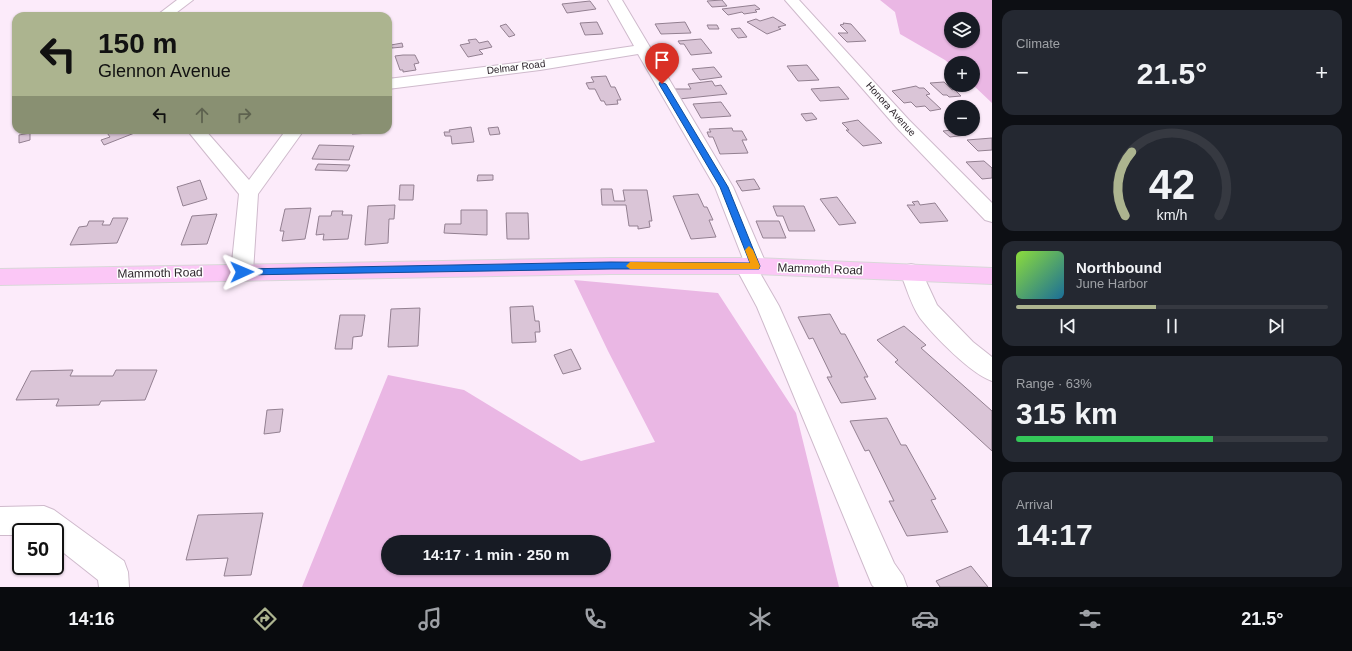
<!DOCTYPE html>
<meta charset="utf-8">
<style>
body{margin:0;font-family:Helvetica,sans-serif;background:#242831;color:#f1f3f6;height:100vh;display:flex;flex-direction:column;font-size:15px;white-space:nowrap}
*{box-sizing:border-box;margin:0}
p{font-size:13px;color:#9ea1a6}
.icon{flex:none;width:22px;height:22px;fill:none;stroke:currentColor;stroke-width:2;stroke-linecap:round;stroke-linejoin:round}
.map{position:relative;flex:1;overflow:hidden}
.details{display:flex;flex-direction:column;gap:10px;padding:10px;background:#0d0f14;width:360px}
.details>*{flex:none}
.banner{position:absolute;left:12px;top:12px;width:380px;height:122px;border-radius:12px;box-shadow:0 1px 3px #0004;background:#acb48f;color:#111;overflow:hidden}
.tools{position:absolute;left:944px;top:12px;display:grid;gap:8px}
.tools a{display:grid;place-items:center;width:36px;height:36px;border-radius:50%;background:#171b24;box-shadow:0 1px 3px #0004;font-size:20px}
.speed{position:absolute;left:12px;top:523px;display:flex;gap:8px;font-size:20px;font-weight:700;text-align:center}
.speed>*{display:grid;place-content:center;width:52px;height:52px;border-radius:50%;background:#171b24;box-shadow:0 1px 3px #0004;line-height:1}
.speed .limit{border:2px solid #111;border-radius:6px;background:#fff;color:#111}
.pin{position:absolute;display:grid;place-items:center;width:34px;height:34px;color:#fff;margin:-41px -17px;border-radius:50% 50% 50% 0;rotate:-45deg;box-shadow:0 0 4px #0007}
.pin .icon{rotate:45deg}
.me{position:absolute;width:44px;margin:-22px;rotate:89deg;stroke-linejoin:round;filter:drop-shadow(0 0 3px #0008)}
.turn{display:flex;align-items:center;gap:14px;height:84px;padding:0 20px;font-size:18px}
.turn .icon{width:52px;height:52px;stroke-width:2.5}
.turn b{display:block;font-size:28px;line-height:34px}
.lanes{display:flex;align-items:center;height:38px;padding:0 20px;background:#0003;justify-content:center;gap:20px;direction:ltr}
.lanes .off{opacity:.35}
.big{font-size:30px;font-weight:700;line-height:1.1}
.details .tile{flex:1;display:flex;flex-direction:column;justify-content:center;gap:6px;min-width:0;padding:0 14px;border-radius:12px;background:#242831}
.details .dial{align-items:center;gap:0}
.dial svg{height:104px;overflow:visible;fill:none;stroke:#363941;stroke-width:7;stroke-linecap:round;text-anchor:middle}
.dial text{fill:#f1f3f6;stroke:none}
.song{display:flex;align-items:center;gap:12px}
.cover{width:48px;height:48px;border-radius:6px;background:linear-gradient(135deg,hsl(90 70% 55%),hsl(200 70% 35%))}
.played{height:4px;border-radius:2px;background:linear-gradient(90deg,#acb48f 45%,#363941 45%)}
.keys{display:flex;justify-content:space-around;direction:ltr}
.heat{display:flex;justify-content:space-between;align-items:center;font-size:22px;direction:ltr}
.charge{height:6px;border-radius:3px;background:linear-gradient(90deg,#34c759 63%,#363941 0)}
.trip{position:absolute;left:381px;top:535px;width:230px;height:40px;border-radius:20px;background:#171b24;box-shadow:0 1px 3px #0004;font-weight:700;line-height:40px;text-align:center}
.menu{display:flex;height:64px;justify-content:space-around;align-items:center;background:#090b0e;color:#9ea1a6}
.menu .icon{width:28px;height:28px}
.menu .selected{color:#acb48f}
.menu b{font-size:18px;color:#f1f3f6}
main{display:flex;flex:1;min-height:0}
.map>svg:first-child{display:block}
</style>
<main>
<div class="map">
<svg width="992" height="587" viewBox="0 0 992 587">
<rect width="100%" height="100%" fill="#fcebfa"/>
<path fill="#eab7e4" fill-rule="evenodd" d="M880 0H992V103L973 85V63H951V65L945 60 900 34 895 12ZM951 19H973V41H951Z
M574 280 718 293 796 413 839 587H302L388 375 464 390 581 461 655 442 608 351ZM388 542H604V568H388Z"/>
<path fill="#dac5d7" stroke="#938091" d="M722 0 727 6 712 7 707 1Z
M590 1 596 9 567 13 562 4Z
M755 5 760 9 755 10 757 12 744 14 742 12 728 15 722 9Z
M773 17 786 25 778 27 781 29 767 34 747 22 756 19 760 21Z
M597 22 603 34 585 35 580 23Z
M685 22 691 33 661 34 655 24Z
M843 23 851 24 866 41 847 42 838 33H848L840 25 844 24Z
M506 24 515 35 509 37 500 26Z
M707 25H717L719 29H709Z
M740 28 747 37 738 38 731 29Z
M476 39 479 43 488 41 492 47 479 50 483 54 468 57 460 45 470 43 468 40Z
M701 39 712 53 691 55 684 44H680L678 41Z
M402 43 403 47 392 48 391 45Z
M403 55H415L419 63 414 64 416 70 403 72V70H400L395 56Z
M807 65 819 80 798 81 787 66Z
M714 67 722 77 700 80 692 69Z
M606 76 611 87H615L621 100H617L618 104 606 105 604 101H601L595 89H589L586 83 594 82 591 77Z
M712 81 715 86 721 85 727 94 679 99 673 89H691L688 84Z
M944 82 952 90 954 89 961 96 949 97 947 95H943L930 83Z
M916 86 919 88H924L930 94 926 95 941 109 930 111 925 106 916 107 911 102 904 103 892 91Z
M839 87 849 99 820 101 811 89Z
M721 102 731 116 701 118 693 104Z
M812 113 817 119 806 121 801 114Z
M858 120 882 143 863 146 846 130H849L842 123Z
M471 127 474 142 452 144 451 136H445L444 132H450L449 130Z
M498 127 500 134 490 135 488 128Z
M732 128 733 131H742L747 140H742L748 153 720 154 713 137H709L707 132H711L709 129Z
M960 129 966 135 950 137 943 131Z
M105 130H135L137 132 104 145 101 140 110 137Z
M353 130H374L373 133 352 134Z
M30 133V140L19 143V135Z
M992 138V150L978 151 967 140Z
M319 145 354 146 349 160 312 159Z
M984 161 992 168V178L982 179 966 162Z
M318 164 350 165 347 171 315 170Z
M478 175H493V180L477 181Z
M754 179 760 189 742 191 736 181Z
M200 180 207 199 183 206 177 187Z
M400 185H414L413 200H399Z
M601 189H612L614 201H625L623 190H647L652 221H649L650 227 638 229V226H629L626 205H602Z
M698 194 704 207H707L713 220H709L716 237 691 239 673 196Z
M837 197 856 223 839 225 820 199Z
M918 201 920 205 935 203 948 221 920 223 907 205H915L912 202Z
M395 205 394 219H389L388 243 365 245 368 206Z
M773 206H804L815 231H789L783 216H777Z
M311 208 305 239 282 241 284 231H280L285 209Z
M461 210H487V235L444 233 445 224H461Z
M332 211H343L342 215H352L348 239 323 240 324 234 316 235 319 216H331Z
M506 213H528L529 239H507Z
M217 214 207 244 181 245 192 216Z
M113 218H128L117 243 70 245 79 227 87 226 89 221H104L102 225H110Z
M756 221H779L786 238H763Z
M533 306 535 321H539L540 332H535L536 342 512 343 510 307Z
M420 308 418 346 388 347 391 309Z
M830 314 841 334H845L868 377H864L876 399 841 403 827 377H832L813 338 809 339 798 317Z
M340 315H365L362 336 353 337 352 349H335Z
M904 326 926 345 921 348 992 411V451L895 362 898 360 877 340Z
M571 349 581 369 563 374 554 355Z
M73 370 70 376H113L116 370H157L145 400 101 401 99 405 56 406 59 399 16 400 31 371Z
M283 409 280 432 264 434 267 410Z
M887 418 901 445H906L936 499 931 500 948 532 907 536 889 501H894L869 450 865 451 850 421Z
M263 513 251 575 224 576 228 558 186 560 198 515Z
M971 566 988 587H940L936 581Z"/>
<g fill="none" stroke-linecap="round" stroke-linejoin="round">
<g stroke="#cfbacc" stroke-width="2">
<path id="minor" d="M177 0H193L172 16H156Z
M608 0H622L733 187 767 266 763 272 760 273 779 306 894 563 903 576 907 587H874L872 585 757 307 735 266 739 260 743 259 715 187 638 54 540 70 388 89V79L540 60 634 46Z
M785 0H799L909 120 992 203V222L985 220 897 128Z
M187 130H205L249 180 286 130H304L258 194 253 272 250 278 242 280 234 278 231 272 239 194Z
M911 264 919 266 937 305 973 342 992 357V381C971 374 934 336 920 318 911 305 906 286 900 272L903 266Z
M44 506 54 510 124 561 128 572 129 587H99L98 580 55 546V532H21V535H0V507Z"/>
</g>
<g stroke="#d9d8d9" stroke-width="2">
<path id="major" d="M611 258H756L992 268V284L756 274H611L0 285V269Z"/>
</g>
<use href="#minor" fill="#fff" fill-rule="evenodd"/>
<use href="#major" fill="#fbc7f6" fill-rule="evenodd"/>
</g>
<path fill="#1a73e8" stroke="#114b97" d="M660 82 666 84 728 187 760 266 759 269H611L242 275 238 272 242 269 611 262 750 263 720 187 659 84Z"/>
<path fill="#f59e0b" d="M749 246 753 250 760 266 759 269H630L626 266 630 262 750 263 745 250Z"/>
<g text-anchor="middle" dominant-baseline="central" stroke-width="3" stroke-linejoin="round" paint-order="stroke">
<g font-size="10" fill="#2e262d" stroke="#fefefe">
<text transform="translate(516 67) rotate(-7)">Delmar Road</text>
<text transform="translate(891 109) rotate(48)">Honora Avenue</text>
</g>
<g font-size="12" fill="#2e262d" stroke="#fefefe">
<text transform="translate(820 269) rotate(2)">Mammoth Road</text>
<text transform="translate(160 273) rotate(-1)">Mammoth Road</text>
</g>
</g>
</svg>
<div class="tools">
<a><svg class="icon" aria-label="layers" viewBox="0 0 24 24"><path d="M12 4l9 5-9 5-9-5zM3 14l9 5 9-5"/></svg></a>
<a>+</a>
<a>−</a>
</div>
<div class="speed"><div class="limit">50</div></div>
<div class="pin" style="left:662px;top:84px;background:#d93025"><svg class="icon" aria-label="arrive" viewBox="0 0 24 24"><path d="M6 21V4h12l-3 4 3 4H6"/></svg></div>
<svg class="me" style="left:242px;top:272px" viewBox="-20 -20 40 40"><path d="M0-17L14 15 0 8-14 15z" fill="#1a73e8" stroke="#fff" stroke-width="4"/></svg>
<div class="trip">14:17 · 1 min · 250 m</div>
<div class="banner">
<div class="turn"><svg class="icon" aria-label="left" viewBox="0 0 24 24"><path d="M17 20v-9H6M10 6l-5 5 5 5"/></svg><div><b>150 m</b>Glennon Avenue</div></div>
<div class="lanes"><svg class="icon" aria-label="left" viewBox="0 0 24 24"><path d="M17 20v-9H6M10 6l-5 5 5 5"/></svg><svg class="icon off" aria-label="ahead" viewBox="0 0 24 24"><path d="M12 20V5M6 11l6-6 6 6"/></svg><svg class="icon off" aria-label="right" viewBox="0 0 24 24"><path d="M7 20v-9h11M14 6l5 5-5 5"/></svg></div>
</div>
</div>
<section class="details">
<div class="tile"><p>Climate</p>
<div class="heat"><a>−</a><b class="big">21.5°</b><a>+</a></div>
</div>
<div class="tile dial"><svg viewBox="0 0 100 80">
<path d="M14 69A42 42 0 1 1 86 69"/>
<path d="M14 69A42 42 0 0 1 19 20" stroke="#acb48f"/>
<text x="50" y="56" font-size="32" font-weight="700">42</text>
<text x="50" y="72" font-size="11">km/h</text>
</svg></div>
<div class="tile">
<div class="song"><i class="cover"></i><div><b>Northbound</b><p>June Harbor</p></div></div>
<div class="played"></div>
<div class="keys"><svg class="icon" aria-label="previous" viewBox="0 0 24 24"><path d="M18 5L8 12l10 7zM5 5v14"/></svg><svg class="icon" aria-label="pause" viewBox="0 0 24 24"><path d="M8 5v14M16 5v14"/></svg><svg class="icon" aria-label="next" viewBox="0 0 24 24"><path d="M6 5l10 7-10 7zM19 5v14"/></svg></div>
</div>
<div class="tile"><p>Range · 63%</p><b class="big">315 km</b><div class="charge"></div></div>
<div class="tile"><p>Arrival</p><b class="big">14:17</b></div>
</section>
</main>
<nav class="menu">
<b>14:16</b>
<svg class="icon selected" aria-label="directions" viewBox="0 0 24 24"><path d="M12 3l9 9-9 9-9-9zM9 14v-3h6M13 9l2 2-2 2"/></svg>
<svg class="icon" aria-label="music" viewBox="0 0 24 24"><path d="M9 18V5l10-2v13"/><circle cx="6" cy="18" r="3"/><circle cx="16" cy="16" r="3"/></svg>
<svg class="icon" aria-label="phone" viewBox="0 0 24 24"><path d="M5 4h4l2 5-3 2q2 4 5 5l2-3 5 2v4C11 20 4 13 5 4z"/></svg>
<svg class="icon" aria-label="climate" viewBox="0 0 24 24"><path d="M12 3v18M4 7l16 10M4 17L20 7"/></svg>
<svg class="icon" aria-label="car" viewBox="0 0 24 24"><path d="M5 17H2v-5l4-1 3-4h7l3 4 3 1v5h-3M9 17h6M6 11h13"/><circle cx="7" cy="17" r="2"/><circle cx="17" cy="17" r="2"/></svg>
<svg class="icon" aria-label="filters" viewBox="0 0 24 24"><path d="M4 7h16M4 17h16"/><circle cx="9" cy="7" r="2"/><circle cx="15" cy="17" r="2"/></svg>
<b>21.5°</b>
</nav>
